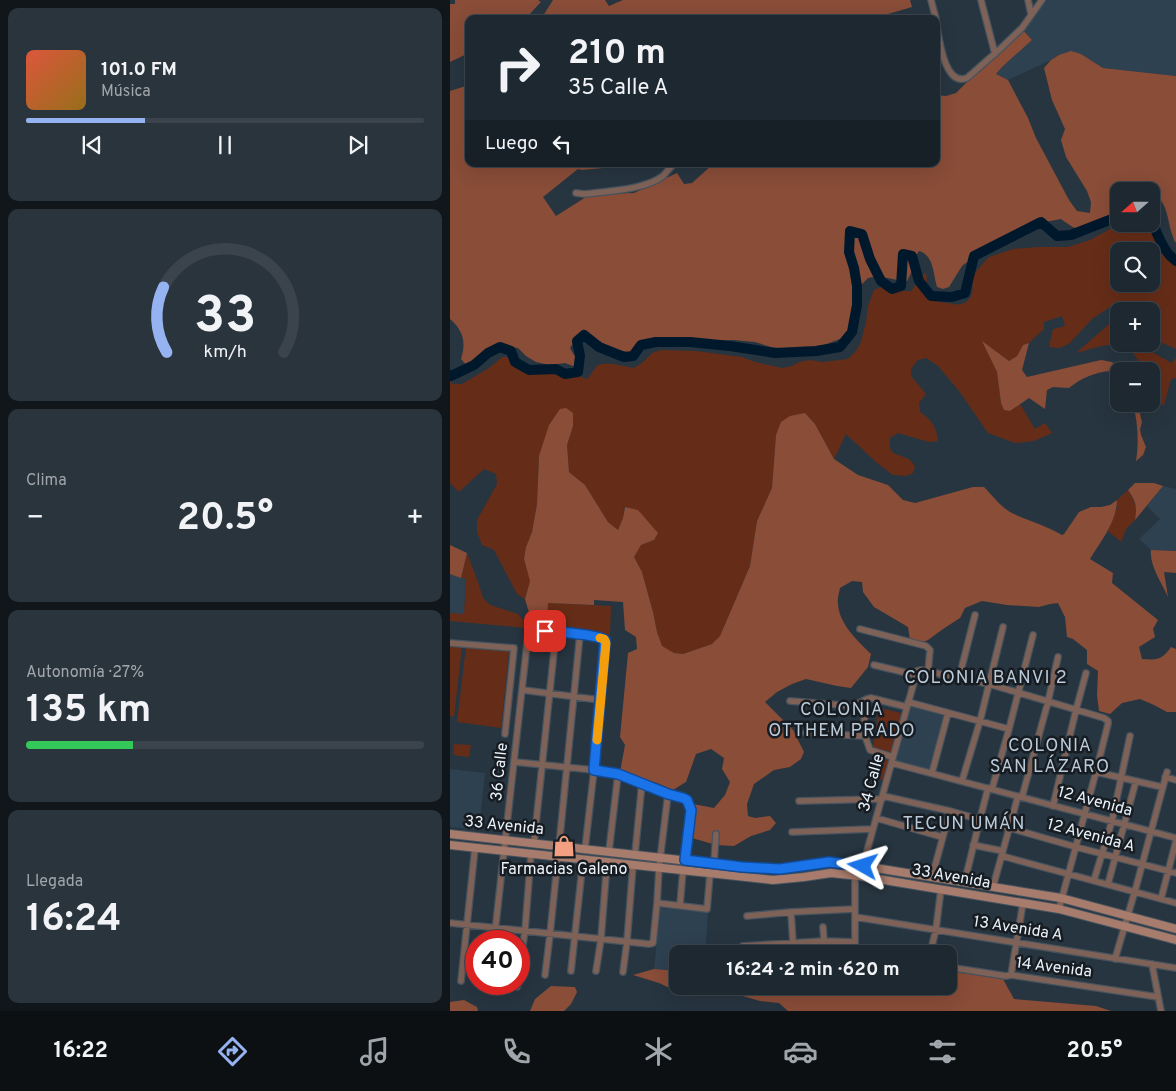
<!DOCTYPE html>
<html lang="es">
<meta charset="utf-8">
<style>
body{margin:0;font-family:Overpass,sans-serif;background:#2a343c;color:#f1f3f6;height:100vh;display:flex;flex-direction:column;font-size:19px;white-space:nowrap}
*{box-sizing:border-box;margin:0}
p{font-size:16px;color:#a0a6ab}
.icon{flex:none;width:28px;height:28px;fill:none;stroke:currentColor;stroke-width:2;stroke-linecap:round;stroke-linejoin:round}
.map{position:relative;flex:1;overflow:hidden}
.drawer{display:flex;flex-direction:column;gap:8px;padding:8px;background:#10161a;width:450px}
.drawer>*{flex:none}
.hud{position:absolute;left:15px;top:15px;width:475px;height:152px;border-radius:10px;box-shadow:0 5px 20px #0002,0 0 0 1px #3b444c;background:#1d2830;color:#f1f3f6;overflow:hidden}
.needle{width:32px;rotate:249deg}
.controls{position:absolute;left:660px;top:182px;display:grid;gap:10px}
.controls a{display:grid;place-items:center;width:50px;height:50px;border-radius:10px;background:#1d2830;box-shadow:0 5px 20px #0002,0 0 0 1px #3b444c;font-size:25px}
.speed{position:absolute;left:15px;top:930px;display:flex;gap:10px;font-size:25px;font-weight:700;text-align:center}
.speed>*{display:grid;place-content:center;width:65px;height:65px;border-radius:50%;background:#1d2830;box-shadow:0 5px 20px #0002,0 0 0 1px #3b444c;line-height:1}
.speed .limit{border:8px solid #d22;background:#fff;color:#111}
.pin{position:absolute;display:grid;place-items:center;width:42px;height:42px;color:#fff;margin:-21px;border-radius:10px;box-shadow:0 2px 8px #0006}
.me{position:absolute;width:55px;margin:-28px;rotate:276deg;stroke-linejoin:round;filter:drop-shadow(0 0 4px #0008)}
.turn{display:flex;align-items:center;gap:18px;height:105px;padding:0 20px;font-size:22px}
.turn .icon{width:65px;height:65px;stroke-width:2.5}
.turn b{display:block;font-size:35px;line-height:42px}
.then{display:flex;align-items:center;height:48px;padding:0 20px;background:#0003;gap:10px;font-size:19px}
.big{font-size:38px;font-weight:700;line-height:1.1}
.drawer .card{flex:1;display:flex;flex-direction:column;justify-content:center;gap:8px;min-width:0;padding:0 18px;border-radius:10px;background:#2a343c}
.drawer .dial{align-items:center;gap:0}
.dial svg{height:130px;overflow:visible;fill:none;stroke:#3b444c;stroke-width:7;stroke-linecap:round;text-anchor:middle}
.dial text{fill:#f1f3f6;stroke:none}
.song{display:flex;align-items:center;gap:15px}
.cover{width:60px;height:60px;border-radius:8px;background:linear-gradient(135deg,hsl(10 70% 55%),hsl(40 70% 35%))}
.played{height:5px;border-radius:2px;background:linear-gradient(90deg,#95b2f1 30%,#3b444c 30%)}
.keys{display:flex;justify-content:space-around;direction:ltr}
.heat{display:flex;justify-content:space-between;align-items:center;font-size:28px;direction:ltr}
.charge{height:8px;border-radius:4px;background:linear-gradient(90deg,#34c759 27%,#3b444c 0)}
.trip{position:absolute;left:219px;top:945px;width:288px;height:50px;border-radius:10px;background:#1d2830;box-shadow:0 5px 20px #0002,0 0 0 1px #3b444c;font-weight:700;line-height:50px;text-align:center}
.menu{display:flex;height:80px;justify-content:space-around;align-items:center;background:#0c1013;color:#a0a6ab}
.menu .icon{width:35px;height:35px}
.menu .selected{color:#95b2f1}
.menu b{font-size:22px;color:#f1f3f6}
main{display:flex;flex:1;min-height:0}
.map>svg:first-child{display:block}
</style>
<main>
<section class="drawer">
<div class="card">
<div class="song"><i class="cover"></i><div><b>101.0 FM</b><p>Música</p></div></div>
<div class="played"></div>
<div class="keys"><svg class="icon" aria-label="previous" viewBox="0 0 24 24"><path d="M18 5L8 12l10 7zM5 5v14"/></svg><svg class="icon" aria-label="pause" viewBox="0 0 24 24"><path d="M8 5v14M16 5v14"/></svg><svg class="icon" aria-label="next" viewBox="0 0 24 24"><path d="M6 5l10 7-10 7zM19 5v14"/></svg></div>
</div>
<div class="card dial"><svg viewBox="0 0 100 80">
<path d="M14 69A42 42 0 1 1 86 69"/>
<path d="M14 69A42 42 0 0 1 12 29" stroke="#95b2f1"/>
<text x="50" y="56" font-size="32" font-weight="700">33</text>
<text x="50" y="72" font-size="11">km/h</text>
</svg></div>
<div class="card"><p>Clima</p>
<div class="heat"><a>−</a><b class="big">20.5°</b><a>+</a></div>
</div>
<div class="card"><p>Autonomía · 27%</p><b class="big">135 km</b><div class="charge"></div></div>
<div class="card"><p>Llegada</p><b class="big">16:24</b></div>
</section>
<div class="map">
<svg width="726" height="1011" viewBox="0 0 726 1011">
<rect width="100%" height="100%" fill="#273540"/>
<path fill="#2e4150" d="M597 0H726V76L653 68 631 54 609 55 601 60 558 80 546 74 552 67 582 40 571 28 582 18Z
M713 486 726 489V551L701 550 689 539 710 519 697 506Z
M0 574 16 578 14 615 0 613Z
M460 705 495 714 480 770 446 761Z
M0 769 35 773 29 830 0 827Z
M210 908 258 912 255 954H228L227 971 204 969Z"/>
<path fill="#652d18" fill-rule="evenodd" d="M701 217C714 231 715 251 726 266V349L701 338V311H682L676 306 666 303 642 319 620 343 610 348 599 347 603 329 615 326 612 316 594 322V329L579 343 573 345 567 356 559 361 533 342 547 372 551 403 560 411 570 404 585 429 595 423 602 433 584 441 565 443 538 433 509 391 488 366 476 358 468 360 461 369V376L476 394 469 403 470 412C481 419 487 428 488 441L479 442 448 433 440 438V448L443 453 459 459 465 466 463 473 456 476 443 475 427 463 396 434 384 459 365 424 355 413 326 435 322 488 307 521 300 566 270 636 262 644 233 654 224 653 212 647 207 632 203 612 192 572 184 557 191 545 204 540 174 507 173 518 168 530 158 522 135 485 119 472 117 445 123 426 89 456 87 504 82 532 76 547 74 559 80 581 75 599 67 594 44 550 32 545 27 532V520L47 484 46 474 34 469 9 492 0 483V381L3 384H12L39 368 52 357H60C65 362 70 370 78 373 88 376 107 372 118 373 124 373 131 377 137 379 141 375 143 370 147 366 154 360 175 367 184 368L193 362 202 353 211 350 246 351 292 357 305 362 332 368 342 366 349 362 360 360 372 362 398 359 406 351 411 342 416 322 418 306 424 290 431 287 447 291H461C466 285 469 275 476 273 478 281 475 289 481 296 485 302 492 303 499 303 502 304 508 305 511 304 524 301 524 287 521 277L539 257 563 249 589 247H618L640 240 669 224H701ZM669 251H701V284H669Z
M667 322H669V344H691V346L722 363 726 358V378L721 379 714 405 707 404 701 389V371H694C689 363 684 350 674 346 662 341 638 350 626 353L658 325Z
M678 490 683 499 686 507 685 520 676 529 671 542 658 531 667 508V500Z
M17 553 28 582 33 598 40 605 68 614 75 622 76 628 0 621V613L14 614 16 578H11Z
M98 603 161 606 160 635 97 628Z
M0 646 12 647 4 717 0 716Z
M16 647 59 651 51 728 7 722Z
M429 708 451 713 441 753 423 748Z
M4 744 21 745 19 757 3 755Z
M427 754 441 758 434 780 422 777Z"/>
<path fill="#894d38" d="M5 0H88L91 2 75 19H19V53L0 62V4H5Z
M103 0H155L159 6 173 0H460L462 7 421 19H91Z
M571 28 582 40 552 67 546 74 558 80 578 118 586 138 619 200 627 211 640 213 641 202 637 191 616 157 611 140 615 129 602 100 594 68 601 60 609 55 621 51 631 54 653 68 726 76V243C716 227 721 201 701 193V191H669V211C663 215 656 217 651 220 632 233 629 232 611 219L590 223 520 260 512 266 499 287 493 289 487 287C483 274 484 255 469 251L463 260V269L457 281H452L428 276 418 278 411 285 404 317 395 337 374 345 344 350 321 347 305 342 283 340 264 341H226L219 339 202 340 191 350 181 353 159 348 150 341 134 338 126 339 120 348 124 355 134 363 131 366H123L115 363 100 365 86 362 76 356 68 348 60 347 18 367 11 359C16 343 14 331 0 319V91L19 85V164H195L132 170 128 169 93 197 106 216 136 197 144 194 184 193 227 173 234 184 242 183 262 165 268 164H486V95L496 96 506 93Z
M532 341 559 361 567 356 573 345 579 343 572 370 577 377 651 360 662 362 672 371H669V378L661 371C645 372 631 378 619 388L603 387 597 390 595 409 579 398 560 411 554 410 551 403 547 372Z
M683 404H687L688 406 692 422 690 429 691 435 696 447 693 455 686 461C689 442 688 423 683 404Z
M116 408 123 413V426L117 445 119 472 135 485 158 522 168 530 173 518 175 507 188 510 208 533 204 540 191 545 184 557 192 572 203 612 207 632 212 646 224 653 233 654 262 644 270 636 300 566 307 521 322 488 326 435 331 422 340 416 355 413 365 424 384 459 408 475 438 485 453 500 465 503 523 487H534C542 495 550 506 560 512 577 521 596 525 612 535L614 534 629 512 641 507H651L660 505 667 500C667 521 651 541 640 559L663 573 662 583 708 620 703 629 705 637 689 647 692 659C707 660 712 660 721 647L726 649V712H717L704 705 690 699 672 703 660 714 649 711 647 695 648 671 637 664V650L623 639 617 637 615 617 608 603 600 604 589 607 557 605 532 601 515 608 510 618 493 629 478 640 466 645 460 641 458 627 424 607 413 592 412 582 402 581 390 588C389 593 387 599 388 604 389 624 408 641 421 654L418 667 401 688 387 686 356 679 342 684 327 692 315 702 343 730 354 752 351 759 340 767 324 770 304 784 297 804 298 816 305 818 320 816 326 823 320 830 301 836 284 846 266 845 242 838 243 804 264 808 275 795 280 782 272 769 274 758 261 749 246 754 236 782 223 790 207 783 170 772 175 745 170 737 178 653 187 649 186 637 175 630 173 602 144 600V605L98 603 97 628 83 626 75 599 80 581 74 559 76 547 82 532 87 504 89 456 99 425 110 409Z
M685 483H704L713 486 685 520C687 505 686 502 678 490Z
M0 545 17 553 11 578 0 574Z
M701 550 726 551V573L714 572 718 597C712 583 699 565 701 550Z
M204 969 227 971 228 986H498V971L553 979 564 999 646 1006 661 1011H338L329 1003 310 1001 279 992 250 996 224 990 209 983 183 975Z
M101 986 125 987 127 992 121 1004 114 1011H80L85 999Z
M14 1000 27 1007 28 1011H0V1002Z"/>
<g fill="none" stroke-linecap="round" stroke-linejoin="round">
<path stroke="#00182c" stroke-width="10" d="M701 219C707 233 713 252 726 261
M0 375 1 376 24 365 38 353 50 347 61 351 65 362 79 370 106 369 115 374 128 372 130 356 127 341 134 335 149 347 174 357 183 356 191 345 206 342H240L280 346 325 353 366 351 390 347 402 332 407 305V286L404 268 399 252 400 231 412 234 420 259 431 281 442 289 451 286 453 254 462 256 469 281 481 296 502 297 515 293 524 256 591 222 607 236 621 235 662 219 669 211"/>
<g stroke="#46535e" stroke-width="8">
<path id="street" d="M481 0 486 19
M531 0 545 54
M578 0 581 14
M486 22C489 37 494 87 517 78L550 49 572 28 592 0
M126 193 134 194C157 191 195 190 213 176 217 172 220 167 224 164
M410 629 476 646 480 650 478 672
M0 643 64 648 55 734
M424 665 466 675
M509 678 525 615
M73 690 150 700
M340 701 403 706C409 704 414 699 421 698L457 707
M458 702 559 729
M414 709 415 736 420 750 443 757
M356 733 415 736
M65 762 144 770 168 774 218 794 233 798 237 800 241 810 235 860
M442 763 726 838
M646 772 712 787
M482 773 498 713
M715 777 726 780
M512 781 530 721 553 627
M542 789 559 729 583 635
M433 796 500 811 626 847 726 873
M572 797 598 702 608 657
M349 801 432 799
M603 806 626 710 636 673
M426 818 492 837
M342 832 423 829
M84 843 106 632
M523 845 553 851
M109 846 130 634
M159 851 168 774
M185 854 192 783
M552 856 726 903
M264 863 266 834
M517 872 530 819 538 788
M405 875V946C409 953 419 952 427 954
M410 876 466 675 467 671 471 670 539 684 654 718 658 721V724L646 772 609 909
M482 877 500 811
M644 880 662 821 680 736
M658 884 686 781
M543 887 568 796
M711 899 726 841
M207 903 257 909 260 874
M230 905 233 870
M341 912 343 943
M297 916 341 912 405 909
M405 917 726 968
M0 923 199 944 203 943 207 903 209 868 218 794
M373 927 374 941
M44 941 78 635 79 632 81 631C93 629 145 634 155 640L144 770 135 849
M293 946 374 941 405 942
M480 954 486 929 491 889
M665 959 685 891 717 772
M702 964 711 1011
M498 967 556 976 561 975 708 997
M121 971 133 860
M146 971 151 939 157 862
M173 972 177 941 183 865
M69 975 75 930 81 854
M95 975 100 934 108 857
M561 975 573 903
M11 981 25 848
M67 987 68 984"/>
</g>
<g stroke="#46535e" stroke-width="10">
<path id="secondary" d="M0 834 292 867 330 869 379 863 413 866 611 898 726 929
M0 845 323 880 354 877 381 873 410 876 609 909 726 940"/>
</g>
<use href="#street" stroke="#7e6258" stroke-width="5.5"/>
<use href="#secondary" stroke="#a87c6c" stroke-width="8"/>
</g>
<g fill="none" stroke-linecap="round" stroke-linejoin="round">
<g stroke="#114b97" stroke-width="12">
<path id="route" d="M95 631C108 632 145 634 155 640L144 770 168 774 218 794 233 798 237 800 241 810 235 860 292 867 330 869 379 862 413 866"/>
</g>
<use href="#route" stroke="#1a73e8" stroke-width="9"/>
<path stroke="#f59e0b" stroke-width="9" d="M147 740 156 643 154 639 150 638"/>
</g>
<defs>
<g id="shop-bare" transform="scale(1.725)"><path d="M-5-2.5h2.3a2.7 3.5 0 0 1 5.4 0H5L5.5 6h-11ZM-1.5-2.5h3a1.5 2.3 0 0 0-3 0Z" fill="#f3a082" stroke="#161c21" stroke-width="2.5" paint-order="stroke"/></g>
</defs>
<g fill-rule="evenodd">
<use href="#shop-bare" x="114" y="846"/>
</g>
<g text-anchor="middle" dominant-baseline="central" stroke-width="5" stroke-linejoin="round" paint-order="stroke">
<g font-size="16" fill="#eaf3fa" stroke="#161c21">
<text transform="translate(50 772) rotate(-84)">36 Calle</text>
<text transform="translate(422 783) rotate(-75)">34 Calle</text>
<text transform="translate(645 802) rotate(15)">12 Avenida</text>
<text transform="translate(54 826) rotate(6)">33 Avenida</text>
<text transform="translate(641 836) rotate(15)">12 Avenida A</text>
<text transform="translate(501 877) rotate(10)">33 Avenida</text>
<text transform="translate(568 929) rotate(9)">13 Avenida A</text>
<text transform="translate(604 968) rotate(7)">14 Avenida</text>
</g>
<g font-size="16" fill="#eaf3fa" stroke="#161c21">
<text x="114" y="870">Farmacias Galeno</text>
</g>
<g font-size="18" letter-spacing="1" fill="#bbcbd9" stroke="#161c21">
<text x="536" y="678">COLONIA BANVI 2</text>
<text x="392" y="710">COLONIA<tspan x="392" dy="21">OTTHEM PRADO</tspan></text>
<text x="600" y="746">COLONIA<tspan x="600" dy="21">SAN LÁZARO</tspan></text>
<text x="514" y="824">TECUN UMÁN</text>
</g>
</g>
</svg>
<div class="controls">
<a><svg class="needle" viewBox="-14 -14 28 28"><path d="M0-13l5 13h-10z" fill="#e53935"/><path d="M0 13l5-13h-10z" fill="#a0a6ab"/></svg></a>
<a><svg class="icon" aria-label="search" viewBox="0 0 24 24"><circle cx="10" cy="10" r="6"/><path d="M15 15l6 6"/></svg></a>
<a>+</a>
<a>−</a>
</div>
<div class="speed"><div class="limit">40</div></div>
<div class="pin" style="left:95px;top:631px;background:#d93025"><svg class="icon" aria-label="arrive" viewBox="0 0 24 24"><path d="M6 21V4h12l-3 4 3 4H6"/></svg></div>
<svg class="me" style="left:413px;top:866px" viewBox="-20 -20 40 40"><path d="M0-17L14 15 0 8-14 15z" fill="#1a73e8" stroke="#fff" stroke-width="4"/></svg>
<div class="trip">16:24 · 2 min · 620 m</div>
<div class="hud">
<div class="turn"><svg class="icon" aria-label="right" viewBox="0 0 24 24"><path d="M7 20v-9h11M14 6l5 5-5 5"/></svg><div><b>210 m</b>35 Calle A</div></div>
<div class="then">Luego<svg class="icon" aria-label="left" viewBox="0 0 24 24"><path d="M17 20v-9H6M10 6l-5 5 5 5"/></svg></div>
</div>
</div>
</main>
<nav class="menu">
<b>16:22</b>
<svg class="icon selected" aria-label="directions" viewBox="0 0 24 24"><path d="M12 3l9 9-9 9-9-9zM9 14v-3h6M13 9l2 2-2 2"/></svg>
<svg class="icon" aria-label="music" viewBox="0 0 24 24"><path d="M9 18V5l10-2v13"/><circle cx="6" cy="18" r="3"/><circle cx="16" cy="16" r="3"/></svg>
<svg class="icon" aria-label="phone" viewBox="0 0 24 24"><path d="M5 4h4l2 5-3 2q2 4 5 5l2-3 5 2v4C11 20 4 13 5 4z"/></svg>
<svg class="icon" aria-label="climate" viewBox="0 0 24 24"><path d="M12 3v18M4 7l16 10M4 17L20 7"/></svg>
<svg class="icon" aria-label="car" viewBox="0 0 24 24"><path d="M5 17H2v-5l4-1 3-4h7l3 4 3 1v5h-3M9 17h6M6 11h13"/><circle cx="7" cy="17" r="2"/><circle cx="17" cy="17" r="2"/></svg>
<svg class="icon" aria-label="filters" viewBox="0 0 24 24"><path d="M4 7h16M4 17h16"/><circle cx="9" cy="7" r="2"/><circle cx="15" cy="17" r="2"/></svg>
<b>20.5°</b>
</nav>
